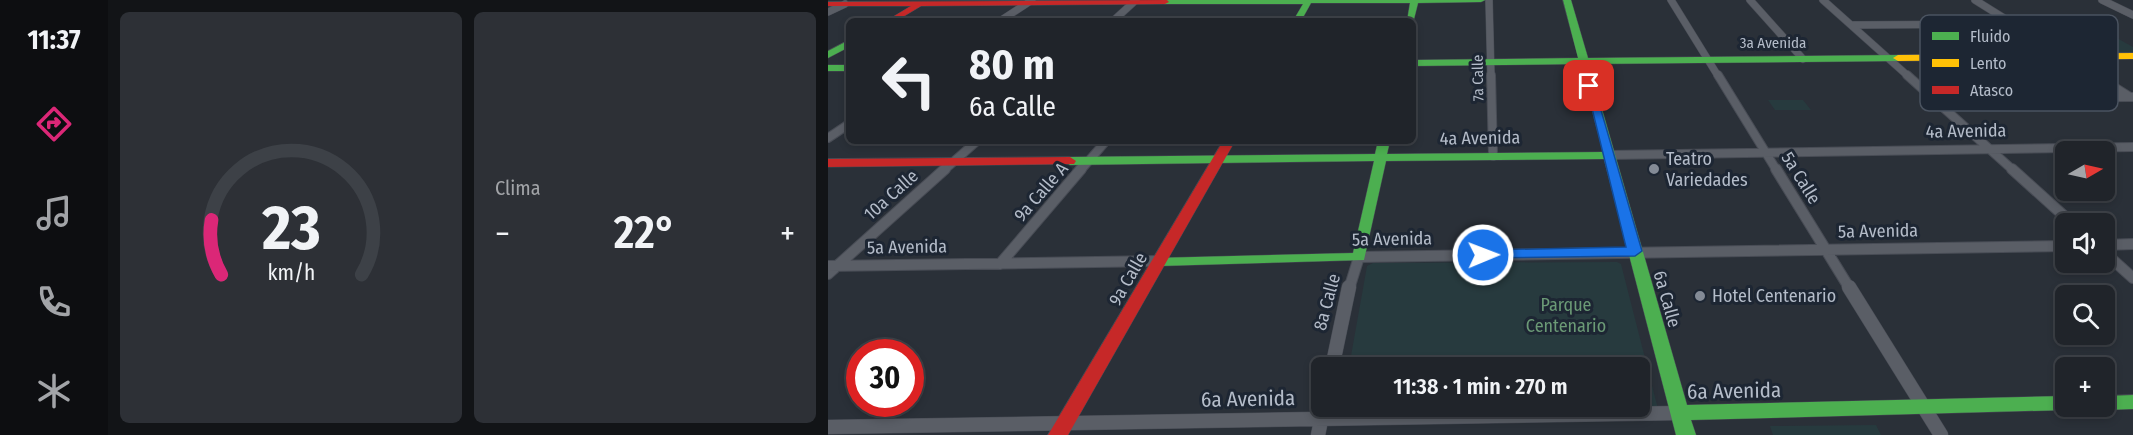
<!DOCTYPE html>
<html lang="es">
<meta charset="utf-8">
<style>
body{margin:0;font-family:"Fira Sans Condensed",sans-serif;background:#2d3036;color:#f1f3f6;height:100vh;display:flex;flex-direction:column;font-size:22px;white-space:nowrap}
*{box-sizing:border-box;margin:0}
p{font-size:20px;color:#a2a4a8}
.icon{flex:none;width:33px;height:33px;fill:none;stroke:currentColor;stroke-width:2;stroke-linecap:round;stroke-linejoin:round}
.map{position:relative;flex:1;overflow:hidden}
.side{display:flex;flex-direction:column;gap:12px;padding:12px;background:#121417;width:720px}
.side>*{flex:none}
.guide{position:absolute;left:18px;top:18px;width:570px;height:126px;border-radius:9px;box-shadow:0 3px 9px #0003,0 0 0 2px #3d4147;background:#20242a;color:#f1f3f6;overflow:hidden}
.needle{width:39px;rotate:81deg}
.fabs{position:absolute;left:1227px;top:141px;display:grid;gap:12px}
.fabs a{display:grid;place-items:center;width:60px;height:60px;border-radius:9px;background:#20242a;box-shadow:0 3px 9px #0003,0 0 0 2px #3d4147;font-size:30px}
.speed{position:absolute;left:18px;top:339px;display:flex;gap:12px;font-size:30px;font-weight:700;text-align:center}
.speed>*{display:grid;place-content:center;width:78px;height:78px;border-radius:50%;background:#20242a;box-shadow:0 3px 9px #0003,0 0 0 2px #3d4147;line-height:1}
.speed .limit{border:9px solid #d22;background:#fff;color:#111}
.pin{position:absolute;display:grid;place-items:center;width:51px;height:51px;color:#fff;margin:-26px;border-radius:12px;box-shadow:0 3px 9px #0006}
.me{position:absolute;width:66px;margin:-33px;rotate:89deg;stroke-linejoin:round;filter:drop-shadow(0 0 4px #0008)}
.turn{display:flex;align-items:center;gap:21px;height:126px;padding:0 24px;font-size:27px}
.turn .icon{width:78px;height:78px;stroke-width:2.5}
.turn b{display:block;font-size:42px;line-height:51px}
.big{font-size:45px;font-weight:600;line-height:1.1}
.side .tile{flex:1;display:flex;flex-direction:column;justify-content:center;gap:9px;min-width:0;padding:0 21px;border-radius:9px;background:#2d3036}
.side .dial{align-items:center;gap:0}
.dial svg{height:156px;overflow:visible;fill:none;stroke:#3d4147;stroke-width:7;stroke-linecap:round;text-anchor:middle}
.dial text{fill:#f1f3f6;stroke:none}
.heat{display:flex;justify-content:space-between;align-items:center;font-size:33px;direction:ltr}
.side .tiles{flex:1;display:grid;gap:12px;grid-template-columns:repeat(2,1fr)}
.trip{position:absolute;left:483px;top:357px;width:339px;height:60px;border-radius:9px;background:#20242a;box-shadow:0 3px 9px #0003,0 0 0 2px #3d4147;font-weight:600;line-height:60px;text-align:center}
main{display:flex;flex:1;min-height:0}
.tabs{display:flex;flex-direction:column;width:108px;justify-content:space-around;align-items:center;background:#0d0e11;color:#a2a4a8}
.tabs .icon{width:42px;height:42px}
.tabs .on{color:#db2777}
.tabs b{font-size:27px;color:#f1f3f6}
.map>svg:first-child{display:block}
</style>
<main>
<nav class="tabs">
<b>11:37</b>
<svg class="icon on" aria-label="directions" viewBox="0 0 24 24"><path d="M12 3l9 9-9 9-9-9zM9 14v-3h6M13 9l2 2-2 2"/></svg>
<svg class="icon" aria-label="music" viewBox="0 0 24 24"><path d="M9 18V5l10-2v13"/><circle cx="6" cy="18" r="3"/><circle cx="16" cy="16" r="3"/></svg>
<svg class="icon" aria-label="phone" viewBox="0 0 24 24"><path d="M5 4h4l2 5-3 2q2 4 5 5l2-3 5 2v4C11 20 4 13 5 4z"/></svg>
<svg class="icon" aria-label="climate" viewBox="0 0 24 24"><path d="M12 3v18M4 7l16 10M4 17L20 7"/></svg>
</nav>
<section class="side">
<div class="tiles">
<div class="tile dial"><svg viewBox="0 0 100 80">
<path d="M14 69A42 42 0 1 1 86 69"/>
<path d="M14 69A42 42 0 0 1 9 41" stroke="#db2777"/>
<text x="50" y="56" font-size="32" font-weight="700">23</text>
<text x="50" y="72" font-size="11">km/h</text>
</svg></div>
<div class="tile"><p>Clima</p>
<div class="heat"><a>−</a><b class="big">22°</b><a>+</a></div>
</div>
</div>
</section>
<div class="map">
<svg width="1305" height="435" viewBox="0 0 1305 435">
<rect width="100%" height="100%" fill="#2a3038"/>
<path fill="#273a3e" d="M1193 22H1229L1247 32H1240L1244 35 1276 36 1272 32H1278L1305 47V53H1244Z
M940 100H975L983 110H947Z
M789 262 793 264 830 409 513 413 514 406H812V368L521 367 539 266 545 263Z
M1048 425 1053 435H945L942 426Z"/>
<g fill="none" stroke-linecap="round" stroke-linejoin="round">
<g stroke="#484c55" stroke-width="8">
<path id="street-far3" d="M661 0 663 76
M843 0 890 76
M922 0 975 59
M995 0 1080 76
M1147 0 1269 76
M1274 0 1305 15
M0 12 17 4
M172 21 204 0
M285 21 308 0
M1025 25 1185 24"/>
</g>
<g stroke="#484c55" stroke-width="10">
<path id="street-far2" d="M663 75 665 156
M890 75 949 171
M1079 75 1186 171
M1267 75 1302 97
M1106 98 1305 97
M0 138 21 124
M781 155 1305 147
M115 171 149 141
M252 171 278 141"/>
</g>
<g stroke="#484c55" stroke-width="12">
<path id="street-far1" d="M948 169 1022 289
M1184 169 1245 224
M1276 245 1305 244
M1276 252 1305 278
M172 264 253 169
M0 266 332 261
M0 274 117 169
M521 289 531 257 1238 246"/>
</g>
<g stroke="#484c55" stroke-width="15">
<path id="street" d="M1021 287 1113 435
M504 368 521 287
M0 427 852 413
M490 435 496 406"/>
</g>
<g stroke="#484c55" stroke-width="1">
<path id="fast" d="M334 0H657L653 2 590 3 585 23V21H579L582 3H483L473 21H465L475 4H337L333 2Z
M735 0H743L760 58 1070 55 1075 58 1070 61 761 64 859 405 1238 396V406H1245L1244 408 1238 410 863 420 868 435H848L776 159 558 161 536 260 332 266 327 264 325 261 327 258 525 253 546 161 242 165 236 161 242 157 547 154 550 141H562L559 154 775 152 752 64 585 66V60L750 58Z
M21 40V47L0 58V51Z
M0 65H21V71H0Z
M1305 395V409L1276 410 1269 406H1276V396Z"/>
</g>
<g stroke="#484c55" stroke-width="1">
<path id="slow" d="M1305 53V59L1070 61 1065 58 1070 55Z"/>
</g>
<g stroke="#484c55" stroke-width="1">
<path id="jam" d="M339 0 341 2 337 4 93 6 68 21H58L83 6H0V2Z
M395 141H407L240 435H220Z
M242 157 248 161 246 164 0 167V159Z"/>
</g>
<use href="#street-far3" stroke="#5a5e66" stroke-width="7"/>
<use href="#street-far2" stroke="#5a5e66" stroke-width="8"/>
<use href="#street-far1" stroke="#5a5e66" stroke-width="10"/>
<use href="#street" stroke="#5a5e66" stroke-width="14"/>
<use href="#fast" fill="#4caf50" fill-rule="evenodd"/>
<use href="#slow" fill="#ffc107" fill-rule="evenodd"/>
<use href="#jam" fill="#c62828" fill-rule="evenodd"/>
</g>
<path fill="#1a73e8" stroke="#114b97" stroke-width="1.5" d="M758 84 766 86 814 251 807 256 650 258 648 255 655 250 798 247Z"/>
<g fill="#848b96" stroke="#1d2633" stroke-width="2">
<circle cx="826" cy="169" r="6"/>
<circle cx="872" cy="296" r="6"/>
</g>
<g text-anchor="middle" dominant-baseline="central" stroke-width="6" stroke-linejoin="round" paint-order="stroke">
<g font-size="15" fill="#b4bcc9" stroke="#1d2633">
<text x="945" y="43">3a Avenida</text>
<text transform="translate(650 78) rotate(-91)">7a Calle</text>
</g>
<g font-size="18" fill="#b4bcc9" stroke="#1d2633">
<text transform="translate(1138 131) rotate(-1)">4a Avenida</text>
<text transform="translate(652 138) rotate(-1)">4a Avenida</text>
<text transform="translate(973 178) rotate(58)">5a Calle</text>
<text transform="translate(213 192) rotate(-49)">9a Calle A</text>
<text transform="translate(63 195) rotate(-42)">10a Calle</text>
<text transform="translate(1050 231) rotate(-1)">5a Avenida</text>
<text transform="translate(564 239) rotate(-1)">5a Avenida</text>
<text transform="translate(79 247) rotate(-1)">5a Avenida</text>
<text transform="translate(300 279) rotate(-60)">9a Calle</text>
<text transform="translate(839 299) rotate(74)">6a Calle</text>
<text transform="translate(499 302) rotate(-75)">8a Calle</text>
</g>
<g font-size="18" fill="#b4bcc9" stroke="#1d2633" text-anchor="start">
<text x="838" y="159">Teatro<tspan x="838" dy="21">Variedades</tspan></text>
<text x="884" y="296">Hotel Centenario</text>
</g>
<g font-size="18" fill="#6b9a76" stroke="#1d2633">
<text x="738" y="305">Parque<tspan x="738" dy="21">Centenario</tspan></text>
</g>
<g font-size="21" fill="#b4bcc9" stroke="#1d2633">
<text transform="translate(906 391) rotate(-1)">6a Avenida</text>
<text transform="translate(420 399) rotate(-1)">6a Avenida</text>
</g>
</g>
<rect x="1092" y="15" width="198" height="96" rx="9" fill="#1d2633" stroke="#4a5360" stroke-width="1.5"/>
<rect x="1104" y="32" width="27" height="8" fill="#4caf50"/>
<rect x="1104" y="59" width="27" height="8" fill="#ffc107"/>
<rect x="1104" y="86" width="27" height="8" fill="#c62828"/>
<g font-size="16" fill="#b4bcc9">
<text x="1142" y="42">Fluido</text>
<text x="1142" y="69">Lento</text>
<text x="1142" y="96">Atasco</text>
</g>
</svg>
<div class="fabs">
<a><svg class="needle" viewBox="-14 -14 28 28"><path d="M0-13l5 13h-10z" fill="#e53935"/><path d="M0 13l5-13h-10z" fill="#a2a4a8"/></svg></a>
<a><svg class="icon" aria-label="sound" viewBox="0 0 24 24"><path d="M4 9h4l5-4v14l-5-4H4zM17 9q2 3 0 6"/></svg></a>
<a><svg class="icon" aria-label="search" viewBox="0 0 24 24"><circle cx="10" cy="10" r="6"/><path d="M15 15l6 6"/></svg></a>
<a>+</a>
</div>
<div class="speed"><div class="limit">30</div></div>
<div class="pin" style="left:761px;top:86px;background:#d93025"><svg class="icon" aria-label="arrive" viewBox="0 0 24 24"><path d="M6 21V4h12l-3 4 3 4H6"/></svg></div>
<svg class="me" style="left:655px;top:255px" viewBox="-20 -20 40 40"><circle r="17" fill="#1a73e8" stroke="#fff" stroke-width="3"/><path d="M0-11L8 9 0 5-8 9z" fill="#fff"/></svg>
<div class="trip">11:38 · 1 min · 270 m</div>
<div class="guide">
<div class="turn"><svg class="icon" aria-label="left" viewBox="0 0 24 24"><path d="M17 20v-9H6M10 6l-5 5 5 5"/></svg><div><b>80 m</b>6a Calle</div></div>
</div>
</div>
</main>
